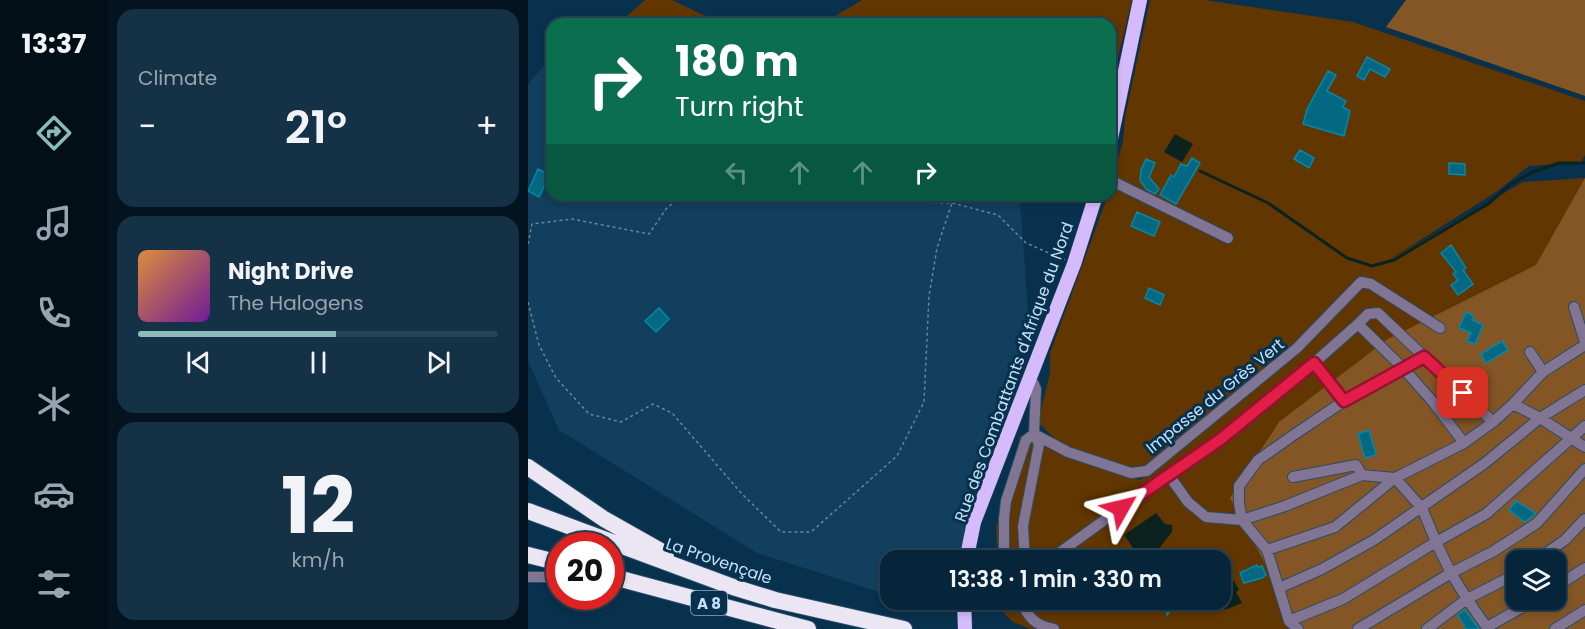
<!DOCTYPE html>
<meta charset="utf-8">
<style>
body{margin:0;font-family:Poppins,sans-serif;background:#143145;color:#f1f3f6;height:100vh;display:flex;flex-direction:column;font-size:22px;white-space:nowrap}
*{box-sizing:border-box;margin:0}
p{font-size:20px;color:#98a5af}
.icon{flex:none;width:33px;height:33px;fill:none;stroke:currentColor;stroke-width:2;stroke-linecap:round;stroke-linejoin:round}
.map{position:relative;flex:1;overflow:hidden}
.panel{display:flex;flex-direction:column;gap:9px;padding:9px;background:#031420;width:420px}
.panel>*{flex:none}
.guide{position:absolute;left:18px;top:18px;width:570px;height:183px;border-radius:18px;box-shadow:0 3px 9px #0003,0 0 0 2px #274254;background:#0b6e4f;color:#fff;overflow:hidden}
.tools{position:absolute;left:978px;top:550px;display:grid;gap:12px}
.tools a{display:grid;place-items:center;width:60px;height:60px;border-radius:12px;background:#06253a;box-shadow:0 3px 9px #0003,0 0 0 2px #274254;font-size:30px}
.speed{position:absolute;left:18px;top:532px;display:flex;gap:12px;font-size:30px;font-weight:700;text-align:center}
.speed>*{display:grid;place-content:center;width:78px;height:78px;border-radius:50%;background:#06253a;box-shadow:0 3px 9px #0003,0 0 0 2px #274254;line-height:1}
.speed .limit{border:9px solid #d22;background:#fff;color:#111}
.pin{position:absolute;display:grid;place-items:center;width:51px;height:51px;color:#fff;margin:-26px;border-radius:12px;box-shadow:0 3px 9px #0006}
.me{position:absolute;width:66px;margin:-33px;rotate:53deg;stroke-linejoin:round;filter:drop-shadow(0 0 4px #0008)}
.turn{display:flex;align-items:center;gap:21px;height:126px;padding:0 30px;font-size:27px}
.turn .icon{width:78px;height:78px;stroke-width:2.5}
.turn b{display:block;font-size:42px;line-height:51px}
.lanes{display:flex;align-items:center;height:57px;padding:0 30px;background:#0003;justify-content:center;gap:30px;direction:ltr}
.lanes .off{opacity:.35}
.big{font-size:45px;font-weight:600;line-height:1.1}
.panel .card{flex:1;display:flex;flex-direction:column;justify-content:center;gap:9px;min-width:0;padding:0 21px;border-radius:18px;background:#143145}
.panel .dial{align-items:center;gap:0}
.dial b{font-size:78px;line-height:1}
.song{display:flex;align-items:center;gap:18px}
.cover{width:72px;height:72px;border-radius:9px;background:linear-gradient(135deg,hsl(30 70% 55%),hsl(280 70% 35%))}
.played{height:6px;border-radius:3px;background:linear-gradient(90deg,#8bbbb9 55%,#274254 55%)}
.keys{display:flex;justify-content:space-around;direction:ltr}
.heat{display:flex;justify-content:space-between;align-items:center;font-size:33px;direction:ltr}
.trip{position:absolute;left:352px;top:550px;width:351px;height:60px;border-radius:18px;background:#06253a;box-shadow:0 3px 9px #0003,0 0 0 2px #274254;font-weight:600;line-height:60px;text-align:center}
main{display:flex;flex:1;min-height:0}
.dock{display:flex;flex-direction:column;width:108px;justify-content:space-around;align-items:center;background:#020f17;color:#98a5af}
.dock .icon{width:42px;height:42px}
.dock .active{color:#8bbbb9}
.dock b{font-size:27px;color:#f1f3f6}
.map>svg:first-child{display:block}
</style>
<main>
<nav class="dock">
<b>13:37</b>
<svg class="icon active" aria-label="directions" viewBox="0 0 24 24"><path d="M12 3l9 9-9 9-9-9zM9 14v-3h6M13 9l2 2-2 2"/></svg>
<svg class="icon" aria-label="music" viewBox="0 0 24 24"><path d="M9 18V5l10-2v13"/><circle cx="6" cy="18" r="3"/><circle cx="16" cy="16" r="3"/></svg>
<svg class="icon" aria-label="phone" viewBox="0 0 24 24"><path d="M5 4h4l2 5-3 2q2 4 5 5l2-3 5 2v4C11 20 4 13 5 4z"/></svg>
<svg class="icon" aria-label="climate" viewBox="0 0 24 24"><path d="M12 3v18M4 7l16 10M4 17L20 7"/></svg>
<svg class="icon" aria-label="car" viewBox="0 0 24 24"><path d="M5 17H2v-5l4-1 3-4h7l3 4 3 1v5h-3M9 17h6M6 11h13"/><circle cx="7" cy="17" r="2"/><circle cx="17" cy="17" r="2"/></svg>
<svg class="icon" aria-label="filters" viewBox="0 0 24 24"><path d="M4 7h16M4 17h16"/><circle cx="9" cy="7" r="2"/><circle cx="15" cy="17" r="2"/></svg>
</nav>
<section class="panel">
<div class="card"><p>Climate</p>
<div class="heat"><a>−</a><b class="big">21°</b><a>+</a></div>
</div>
<div class="card">
<div class="song"><i class="cover"></i><div><b>Night Drive</b><p>The Halogens</p></div></div>
<div class="played"></div>
<div class="keys"><svg class="icon" aria-label="previous" viewBox="0 0 24 24"><path d="M18 5L8 12l10 7zM5 5v14"/></svg><svg class="icon" aria-label="pause" viewBox="0 0 24 24"><path d="M8 5v14M16 5v14"/></svg><svg class="icon" aria-label="next" viewBox="0 0 24 24"><path d="M6 5l10 7-10 7zM19 5v14"/></svg></div>
</div>
<div class="card dial"><b>12</b><p>km/h</p></div>
</section>
<div class="map">
<svg width="1057" height="629" viewBox="0 0 1057 629">
<rect width="100%" height="100%" fill="#08314d"/>
<path fill="#113f5d" d="M17 64 24 68V195H349L492 200 501 324 429 561H363V596L229 553 31 430 0 361V84Z"/>
<path fill="#613600" fill-rule="evenodd" d="M117 0H144L194 24H90Z
M334 0H604L582 91V24H299L304 18Z
M622 0H677L825 22 1057 101V155L1053 162 1001 166 968 192 853 265 995 182 1057 178V629H502L485 622 473 610V600H693V561H470L468 528 492 436 612 480 772 352 767 345 618 465 606 470 536 448 510 422 522 373V353L580 195H582V187L595 141 597 117ZM988 561H1028V600H988Z"/>
<path fill="#845525" fill-rule="evenodd" d="M878 0H1057V96L858 27Z
M1057 178V629H772L702 498 751 422 860 339 1008 265ZM988 561H1028V600H988Z"/>
<path fill="#0c221f" d="M647 134 665 144 654 162 636 152Z
M628 513 637 524 644 525V532L630 550 617 551 609 554 596 535Z
M695 561 711 590 708 592 714 603 697 610 693 602 702 597 693 579V562Z"/>
<g fill="none" stroke-linecap="round" stroke-linejoin="round">
<path stroke="#0c221f" stroke-width="3" d="M672 171 740 203 819 258 844 266 866 260 960 204 983 184 1005 172 1031 163H1057"/>
</g>
<path fill="#056882" stroke="#0089ab" stroke-width="1.5" d="M839 57 862 69 857 77 842 69 836 80 829 76Z
M800 71 808 75 799 91 818 101 815 107 822 111 816 136 775 124 779 109Z
M772 150 786 158 781 168 766 159Z
M664 158 672 163 648 204 632 195 643 175 646 177 653 164 659 166Z
M618 159 627 163 621 177 631 189 627 194 618 189 612 180 613 170Z
M921 163 937 164V175L921 174Z
M10 169 22 175 11 197 0 191Z
M609 212 632 222 626 236 603 226Z
M923 245 938 268 935 270 945 284 930 295 923 285 930 280 925 274 928 272 913 253Z
M621 288 636 295 632 305 617 298Z
M131 308 141 319 128 332 117 321Z
M938 312 946 316 944 320 955 325 947 344 939 341 943 333 931 328Z
M974 341 980 350 958 363 953 354Z
M841 430 848 455 837 458 830 434Z
M988 501 1006 512 1007 514 997 522 981 510Z
M729 565 730 567 734 566 738 575 734 578 716 583 712 573Z
M587 600H645L646 606 639 615V611H587Z
M937 610 951 629H938L930 615Z"/>
<g fill="none" stroke-linecap="round" stroke-linejoin="round">
<g stroke="#264d69" stroke-width="12">
<path id="minor" d="M582 180 700 238
M1046 307 1057 342
M1002 352 1015 372
M786 363 816 401
M985 404 1015 372 1057 345
M506 434 540 452 603 473 619 471 769 348 833 282 843 284 912 328
M936 443 905 402 876 369 830 324 840 314 850 313 965 422
M640 474 693 439 786 363 830 324
M765 477 828 465 834 475
M739 550 807 527 867 478 894 508 908 542 815 599 761 621 739 550 714 520 711 503V486L730 460 767 434 816 401 896 357
M476 561V519L478 501 498 440 506 434
M497 561 495 526 511 444 506 434 508 389 506 384 499 382
M520 561 640 474 660 502 678 517 714 520 757 506 834 475 867 478 936 443 965 422 985 404 1012 418 1057 447
M1007 561 1037 540 1057 519
M988 574 939 599 923 573 966 551 1009 523 1057 469
M0 577H32
M1028 587 1057 568
M751 588 794 569 846 540 957 463 1012 418 1057 390
M493 600C499 617 508 626 526 629
M761 621 770 629
M959 627 1007 600
M830 629 923 573 908 542 958 514 1057 426
M899 629 939 599 960 629
M1027 629 1057 610"/>
</g>
<g stroke="#264d69" stroke-width="15">
<path id="major" d="M582 143 612 0
M438 561 446 522 546 264 568 195
M436 600 437 629"/>
</g>
<g stroke="#264d69" stroke-width="18">
<path id="highway" d="M0 467 76 519 138 554
M0 511 205 587 247 600 376 629
M0 555 32 563
M82 576 280 629"/>
</g>
<path stroke="#6588a2" stroke-width="1.5" stroke-dasharray="3 3" stroke-linecap="butt" d="M305 195 325 200 424 203 470 215 498 243 537 260
M0 244 4 224 44 219 121 234 138 209 154 195
M0 302 11 345 28 378 61 414 93 422 125 404 144 413 214 494 253 532H283L369 456 396 402 401 296 409 248 424 203"/>
<use href="#minor" stroke="#827594" stroke-width="10"/>
<use href="#major" stroke="#d5bbfb" stroke-width="14"/>
<use href="#highway" stroke="#ebe5f4" stroke-width="16"/>
</g>
<g fill="none" stroke-linecap="round" stroke-linejoin="round">
<g stroke="#92132f" stroke-width="15">
<path id="route" d="M593 508 693 439 786 363 816 401 896 357 935 393"/>
</g>
<use href="#route" stroke="#e11d48" stroke-width="10"/>
</g>
<g text-anchor="middle" dominant-baseline="central" stroke-width="6" stroke-linejoin="round" paint-order="stroke">
<rect fill="#08314d" stroke="#8cacc5" stroke-width="1.5" x="163" y="591" width="36" height="24" rx="4.5"/>
<g font-size="15" font-weight="bold" fill="#c5e1f9">
<text x="181" y="603">A 8</text>
</g>
<g font-size="16" fill="#c5e1f9" stroke="#08314d">
<text transform="translate(486 372) rotate(-70)">Rue des Combattants d'Afrique du Nord</text>
<text transform="translate(687 396) rotate(-39)">Impasse du Grès Vert</text>
<text transform="translate(191 561) rotate(19)">La Provençale</text>
</g>
</g>
</svg>
<div class="tools">
<a><svg class="icon" aria-label="layers" viewBox="0 0 24 24"><path d="M12 4l9 5-9 5-9-5zM3 14l9 5 9-5"/></svg></a>
</div>
<div class="speed"><div class="limit">20</div></div>
<div class="pin" style="left:935px;top:393px;background:#d93025"><svg class="icon" aria-label="arrive" viewBox="0 0 24 24"><path d="M6 21V4h12l-3 4 3 4H6"/></svg></div>
<svg class="me" style="left:593px;top:508px" viewBox="-20 -20 40 40"><path d="M0-17L14 15 0 8-14 15z" fill="#e11d48" stroke="#fff" stroke-width="4"/></svg>
<div class="trip">13:38 · 1 min · 330 m</div>
<div class="guide">
<div class="turn"><svg class="icon" aria-label="right" viewBox="0 0 24 24"><path d="M7 20v-9h11M14 6l5 5-5 5"/></svg><div><b>180 m</b>Turn right</div></div>
<div class="lanes"><svg class="icon off" aria-label="left" viewBox="0 0 24 24"><path d="M17 20v-9H6M10 6l-5 5 5 5"/></svg><svg class="icon off" aria-label="ahead" viewBox="0 0 24 24"><path d="M12 20V5M6 11l6-6 6 6"/></svg><svg class="icon off" aria-label="ahead" viewBox="0 0 24 24"><path d="M12 20V5M6 11l6-6 6 6"/></svg><svg class="icon" aria-label="right" viewBox="0 0 24 24"><path d="M7 20v-9h11M14 6l5 5-5 5"/></svg></div>
</div>
</div>
</main>
